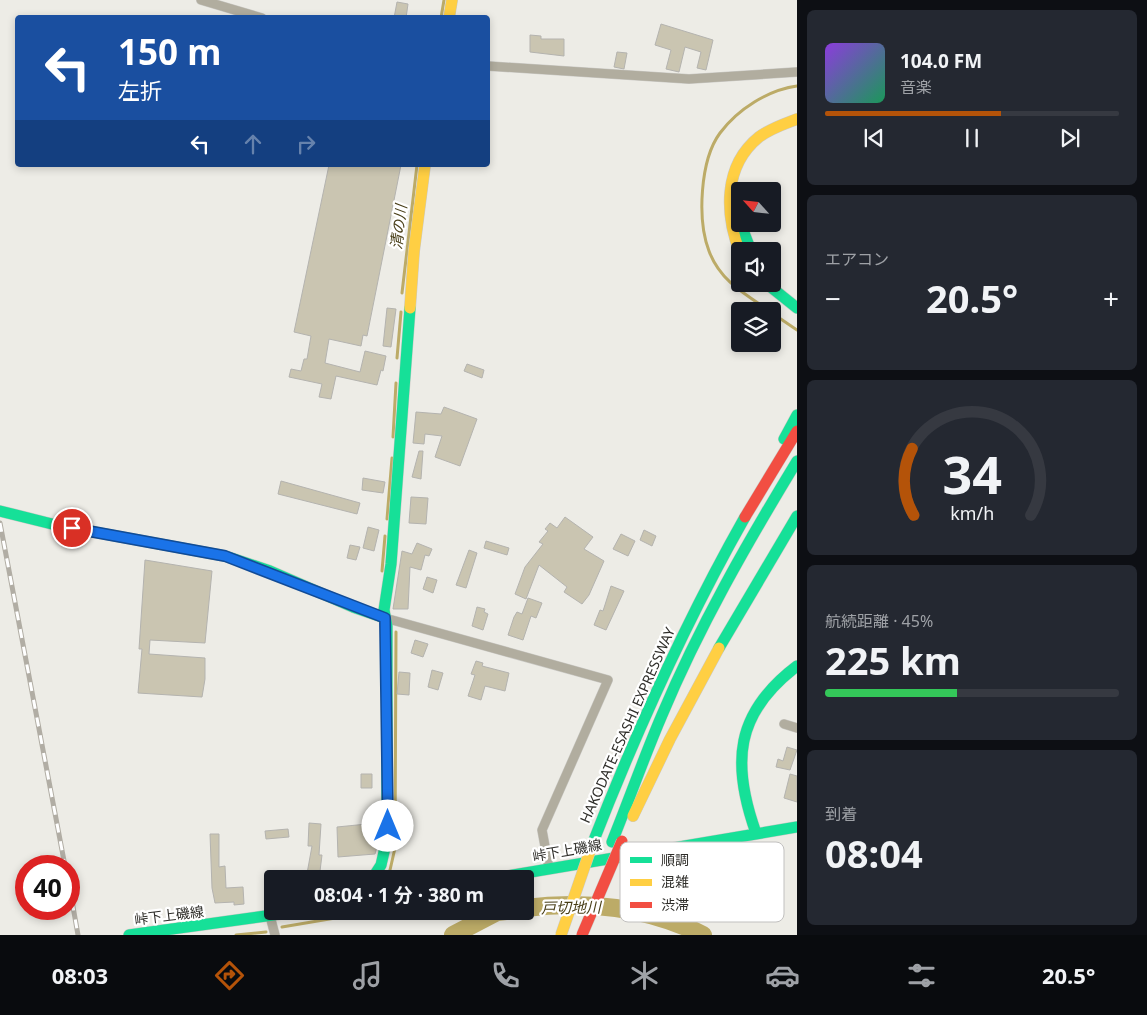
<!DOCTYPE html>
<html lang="ja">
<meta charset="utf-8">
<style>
body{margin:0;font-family:"Noto Sans","Noto Sans JP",sans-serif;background:#242831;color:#f1f3f6;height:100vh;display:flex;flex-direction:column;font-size:19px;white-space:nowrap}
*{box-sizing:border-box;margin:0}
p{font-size:16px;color:#9ea1a6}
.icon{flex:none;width:28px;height:28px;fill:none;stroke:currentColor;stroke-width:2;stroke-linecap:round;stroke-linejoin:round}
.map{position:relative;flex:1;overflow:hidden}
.details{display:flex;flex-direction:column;gap:10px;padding:10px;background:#0d0f14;width:350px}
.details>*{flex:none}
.hud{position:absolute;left:15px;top:15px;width:475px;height:152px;border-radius:5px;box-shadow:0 2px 8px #0003;background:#1a4fa0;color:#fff;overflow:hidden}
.needle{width:32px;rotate:297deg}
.fabs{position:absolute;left:731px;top:182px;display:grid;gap:10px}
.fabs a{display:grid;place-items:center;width:50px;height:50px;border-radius:5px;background:#171b24;box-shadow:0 2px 8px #0003;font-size:25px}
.speed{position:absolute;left:15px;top:855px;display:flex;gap:10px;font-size:25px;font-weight:700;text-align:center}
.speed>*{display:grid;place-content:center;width:65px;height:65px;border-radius:50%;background:#171b24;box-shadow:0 2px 8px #0003;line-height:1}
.speed .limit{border:8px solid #d22;background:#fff;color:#111}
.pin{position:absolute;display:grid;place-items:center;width:42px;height:42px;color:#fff;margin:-21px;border:2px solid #fff;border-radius:50%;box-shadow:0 1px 5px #0007}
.me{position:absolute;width:55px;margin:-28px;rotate:0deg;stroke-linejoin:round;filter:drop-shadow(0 0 4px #0008)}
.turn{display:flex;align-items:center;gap:18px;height:105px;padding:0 20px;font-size:22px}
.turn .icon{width:65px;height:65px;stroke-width:2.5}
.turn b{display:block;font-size:35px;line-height:42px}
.lanes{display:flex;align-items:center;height:48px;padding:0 20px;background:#0003;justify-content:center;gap:25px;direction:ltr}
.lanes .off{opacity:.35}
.big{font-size:38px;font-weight:700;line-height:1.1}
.details .widget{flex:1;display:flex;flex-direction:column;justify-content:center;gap:8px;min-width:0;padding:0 18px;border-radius:8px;background:#242831}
.details .dial{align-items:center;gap:0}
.dial svg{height:130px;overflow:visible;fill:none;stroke:#363941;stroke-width:7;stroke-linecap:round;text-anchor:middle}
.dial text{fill:#f1f3f6;stroke:none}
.song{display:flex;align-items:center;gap:15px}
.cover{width:60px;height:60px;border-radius:8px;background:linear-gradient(135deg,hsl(270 70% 55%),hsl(150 70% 35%))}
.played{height:5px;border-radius:2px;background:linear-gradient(90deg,#b45309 60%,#363941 60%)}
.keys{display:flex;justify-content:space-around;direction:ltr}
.heat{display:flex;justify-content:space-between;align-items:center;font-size:28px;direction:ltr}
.charge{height:8px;border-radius:4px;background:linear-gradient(90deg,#34c759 45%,#363941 0)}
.trip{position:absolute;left:264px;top:870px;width:270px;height:50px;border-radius:5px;background:#171b24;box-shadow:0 2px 8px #0003;font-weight:700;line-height:50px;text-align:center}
.tab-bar{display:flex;height:80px;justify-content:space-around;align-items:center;background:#090b0e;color:#9ea1a6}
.tab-bar .icon{width:35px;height:35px}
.tab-bar .selected{color:#b45309}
.tab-bar b{font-size:22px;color:#f1f3f6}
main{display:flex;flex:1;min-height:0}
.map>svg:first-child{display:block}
</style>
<main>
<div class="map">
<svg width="797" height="935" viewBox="0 0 797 935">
<rect width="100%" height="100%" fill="#edece6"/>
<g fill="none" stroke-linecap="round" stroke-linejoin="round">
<path stroke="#bcab67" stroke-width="3" d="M441 18 444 0
M402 293 417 165
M770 311C745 294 720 281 709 251 697 220 700 160 720 133 738 109 768 90 797 86
M772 313 797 330
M397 358 401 312
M393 437 396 383
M387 519 392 458
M382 571 385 536
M385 879 390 870 395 848 396 632
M282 927 359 914
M236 935 266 932"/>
<path stroke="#bcab67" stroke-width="18" d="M525 908C585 900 648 907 703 935
M453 935 497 912 506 911"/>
</g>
<path fill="#cac5b1" stroke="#b4b3af" d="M397 2 408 4 406 18H394Z
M661 24 713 40 706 70 697 68 701 52 685 47 679 72 666 69 671 50 655 45Z
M530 35 541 36V39H564V56L530 52Z
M617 52 627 53 624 69 614 67Z
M329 165H401L367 336 363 335 361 346 329 339 325 363 360 372 365 351 386 356 383 371 381 370 377 385 336 376 331 399 319 397 322 384 289 377 291 369 301 371 304 359H307L311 336 294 332Z
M387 308 396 309 391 347 383 346Z
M467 364 484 370 482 378 464 371Z
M444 407 477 419 460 466 435 457 442 436 425 434 424 444 413 443 416 412 441 414Z
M419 451H423L421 479 412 477Z
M363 478 385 482 383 493 362 490Z
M281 481 360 503 357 514 278 494Z
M411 497 428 498 426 524 409 523Z
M565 517 593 537 584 549 604 561 589 595 582 604 564 592 567 587 539 565 526 599 515 594 525 567 543 544 539 542 548 531 545 529 550 523 557 528Z
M368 527 379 530 374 551 363 548Z
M644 530 656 536 652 546 640 540Z
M621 534 635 541 628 556 613 549Z
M486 541 509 548 507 555 484 548Z
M417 543 432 549 429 556 425 555 421 570 410 567 408 609H393L402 551 412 554Z
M350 545 360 547 356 560 347 558Z
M469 550 477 553 466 588 456 585Z
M145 560 212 571 205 643 150 640 149 654 205 658V679L202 697 138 693 142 649H139Z
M427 577 437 580 433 593 423 589Z
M611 586 624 591 606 630 594 625 600 610 603 611Z
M528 598 542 603 536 618 531 616 523 640 508 635 514 617 517 612 522 614Z
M477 607 485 609 484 612 488 614 483 630 472 626Z
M415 640 428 644 423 657 411 653Z
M476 661 483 663 482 666 509 673 505 691 485 686 481 700 468 696 475 675 471 674Z
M432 670 443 673 438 690 428 687Z
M399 672 410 673 409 695 397 694Z
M787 747 797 750 790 770 776 767 778 759 783 761Z
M361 774H372V788H361Z
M790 774 797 776V802L784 798Z
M309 823 321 824 319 855H322L319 879H306L312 846H308Z
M377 823 379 839 375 854 338 857 337 827Z
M288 829 289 837 266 839 265 831Z
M210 834H219V867L225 866 226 888 243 887 244 904 234 905V902L215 903 212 888Z"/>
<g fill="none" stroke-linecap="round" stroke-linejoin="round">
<g stroke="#cac9c5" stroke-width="10">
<path id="street" d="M201 0 262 18
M488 66 689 79 797 72
M385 618 608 680 542 830 549 868
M784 724 797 728
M270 916 275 935"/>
</g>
<g stroke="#cac9c5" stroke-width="12">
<path id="fast" d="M738 207V217L751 251
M767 284 797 308
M784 439 797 415
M0 511 56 525 225 556 270 571 353 607 385 618
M719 648 797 516
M756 833C731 763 735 713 797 666
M612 842C629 800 644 757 662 715 699 627 747 543 797 461
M592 845C636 732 685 623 745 517
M372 879 381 865 387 839V626L384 610 391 564 410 308
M490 879 797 827
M129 935 302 911"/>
</g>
<g stroke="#cac9c5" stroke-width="12">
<path id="slow" d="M449 18 452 0
M740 253C725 214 723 166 759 137 771 128 784 124 797 119
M410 308 414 251 425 165
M633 816 670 739 719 648"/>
</g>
<g stroke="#cac9c5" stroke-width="12">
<path id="jam" d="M745 517 797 431"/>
</g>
<use href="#street" stroke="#b1ad9f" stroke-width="9"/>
<use href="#fast" stroke="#16e098" stroke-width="11"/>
<use href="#slow" stroke="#ffcf43" stroke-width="11"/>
<use href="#jam" stroke="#f24e42" stroke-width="11"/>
<g stroke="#b1ada4" stroke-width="5">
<path id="rail" d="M0 523 65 866
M69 884 78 935"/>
</g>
<use href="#rail" stroke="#fff" stroke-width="3" stroke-dasharray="9" stroke-linecap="butt"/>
<g stroke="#cac9c5" stroke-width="12" stroke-linecap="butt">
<path id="slow-bridge" d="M561 935 592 845"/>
</g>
<g stroke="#cac9c5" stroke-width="12" stroke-linecap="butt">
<path id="jam-bridge" d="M582 935 622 841"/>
</g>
<use href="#slow-bridge" stroke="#ffcf43" stroke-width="11"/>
<use href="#jam-bridge" stroke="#f24e42" stroke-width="11"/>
</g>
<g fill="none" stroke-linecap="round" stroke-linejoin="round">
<g stroke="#114b97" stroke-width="12">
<path id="route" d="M72 528 225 556 385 618 388 826"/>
</g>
<use href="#route" stroke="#1a73e8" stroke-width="9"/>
</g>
<g text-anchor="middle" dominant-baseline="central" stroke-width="4.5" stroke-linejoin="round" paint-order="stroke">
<g font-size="14" fill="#2f2e2a" stroke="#fff">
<text transform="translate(627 725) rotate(-66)">HAKODATE-ESASHI EXPRESSWAY</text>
<text transform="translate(567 850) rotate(-10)">峠下上磯線</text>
<text transform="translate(169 915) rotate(-7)">峠下上磯線</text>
</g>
<g font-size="15" font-style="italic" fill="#483e17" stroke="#fff">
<text transform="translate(398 227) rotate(-83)">清の川</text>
<text transform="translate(571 907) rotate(-1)">戸切地川</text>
</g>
</g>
<rect x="620" y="842" width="164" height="80" rx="8" fill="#fff" stroke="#c1c0bf" stroke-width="1"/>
<rect x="630" y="857" width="22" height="6" fill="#16e098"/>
<rect x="630" y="879" width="22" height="7" fill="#ffcf43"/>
<rect x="630" y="902" width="22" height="6" fill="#f24e42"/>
<g font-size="14" fill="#2f2e2a">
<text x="661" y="865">順調</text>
<text x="661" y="887">混雑</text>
<text x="661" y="910">渋滞</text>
</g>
</svg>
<div class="fabs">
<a><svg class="needle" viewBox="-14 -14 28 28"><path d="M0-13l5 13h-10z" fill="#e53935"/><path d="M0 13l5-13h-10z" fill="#9ea1a6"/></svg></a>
<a><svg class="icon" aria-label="sound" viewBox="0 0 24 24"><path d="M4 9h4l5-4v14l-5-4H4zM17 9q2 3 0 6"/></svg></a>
<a><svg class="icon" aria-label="layers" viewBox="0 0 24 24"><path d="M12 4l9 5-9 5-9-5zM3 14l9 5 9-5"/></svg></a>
</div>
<div class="speed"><div class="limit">40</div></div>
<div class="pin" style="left:72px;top:528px;background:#d93025"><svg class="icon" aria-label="arrive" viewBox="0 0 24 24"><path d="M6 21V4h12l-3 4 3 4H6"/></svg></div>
<svg class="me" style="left:388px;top:826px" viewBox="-20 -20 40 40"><circle r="19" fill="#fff"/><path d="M0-13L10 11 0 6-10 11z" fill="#1a73e8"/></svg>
<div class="trip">08:04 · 1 分 · 380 m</div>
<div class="hud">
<div class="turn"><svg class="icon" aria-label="left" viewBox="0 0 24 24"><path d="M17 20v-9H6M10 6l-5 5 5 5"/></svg><div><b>150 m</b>左折</div></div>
<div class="lanes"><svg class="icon" aria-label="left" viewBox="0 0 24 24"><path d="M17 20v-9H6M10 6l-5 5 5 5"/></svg><svg class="icon off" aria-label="ahead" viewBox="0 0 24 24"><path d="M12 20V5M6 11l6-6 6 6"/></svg><svg class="icon off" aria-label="right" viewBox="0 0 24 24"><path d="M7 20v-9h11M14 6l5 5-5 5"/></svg></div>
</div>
</div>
<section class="details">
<div class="widget">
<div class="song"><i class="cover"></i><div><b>104.0 FM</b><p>音楽</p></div></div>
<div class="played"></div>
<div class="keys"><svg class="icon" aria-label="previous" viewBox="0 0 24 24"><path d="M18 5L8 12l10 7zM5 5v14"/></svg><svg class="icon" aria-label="pause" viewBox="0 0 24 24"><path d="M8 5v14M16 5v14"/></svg><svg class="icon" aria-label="next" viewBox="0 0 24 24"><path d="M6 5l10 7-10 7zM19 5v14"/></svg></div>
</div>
<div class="widget"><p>エアコン</p>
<div class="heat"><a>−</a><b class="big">20.5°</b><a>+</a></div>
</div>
<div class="widget dial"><svg viewBox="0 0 100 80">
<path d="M14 69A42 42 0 1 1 86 69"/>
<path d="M14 69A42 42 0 0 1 13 28" stroke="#b45309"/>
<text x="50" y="56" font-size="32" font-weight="700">34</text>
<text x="50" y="72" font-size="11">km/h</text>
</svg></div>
<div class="widget"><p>航続距離 · 45%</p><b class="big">225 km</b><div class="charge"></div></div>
<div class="widget"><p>到着</p><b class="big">08:04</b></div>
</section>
</main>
<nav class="tab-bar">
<b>08:03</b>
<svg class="icon selected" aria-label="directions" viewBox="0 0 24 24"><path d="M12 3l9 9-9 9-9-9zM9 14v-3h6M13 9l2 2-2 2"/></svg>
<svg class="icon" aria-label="music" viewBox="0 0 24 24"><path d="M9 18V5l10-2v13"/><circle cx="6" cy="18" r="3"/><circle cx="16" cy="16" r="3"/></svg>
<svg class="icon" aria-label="phone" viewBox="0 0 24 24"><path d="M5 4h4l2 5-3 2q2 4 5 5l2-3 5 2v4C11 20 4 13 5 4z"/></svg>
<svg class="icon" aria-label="climate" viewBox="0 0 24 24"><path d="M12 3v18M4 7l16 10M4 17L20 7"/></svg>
<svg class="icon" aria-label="car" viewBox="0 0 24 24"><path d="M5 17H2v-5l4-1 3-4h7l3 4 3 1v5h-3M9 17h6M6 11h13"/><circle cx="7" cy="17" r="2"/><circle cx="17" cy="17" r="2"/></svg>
<svg class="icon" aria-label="filters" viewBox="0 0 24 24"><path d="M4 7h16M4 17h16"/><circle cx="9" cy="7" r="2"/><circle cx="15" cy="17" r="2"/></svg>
<b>20.5°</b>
</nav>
